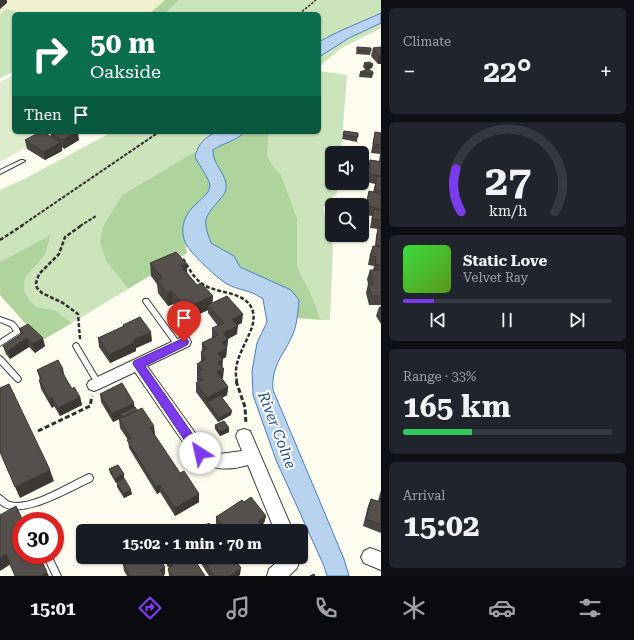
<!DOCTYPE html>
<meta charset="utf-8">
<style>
body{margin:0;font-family:"Roboto Serif",serif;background:#20242c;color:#f1f3f6;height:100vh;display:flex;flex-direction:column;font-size:15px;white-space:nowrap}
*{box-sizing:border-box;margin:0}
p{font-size:13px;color:#9ea1a6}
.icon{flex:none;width:22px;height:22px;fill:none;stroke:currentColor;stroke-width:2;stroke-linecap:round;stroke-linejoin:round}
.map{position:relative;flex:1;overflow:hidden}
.drawer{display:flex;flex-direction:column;gap:8px;padding:8px;background:#0d0f14;width:253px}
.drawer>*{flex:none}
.top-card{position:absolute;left:12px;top:12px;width:309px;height:122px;border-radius:6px;box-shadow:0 1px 3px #0004;background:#0b6e4f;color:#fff;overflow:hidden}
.controls{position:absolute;left:325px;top:146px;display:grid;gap:8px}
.controls a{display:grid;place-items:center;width:44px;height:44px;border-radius:6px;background:#171b24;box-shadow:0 1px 3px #0004;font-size:20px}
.speed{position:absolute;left:12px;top:512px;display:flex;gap:8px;font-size:20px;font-weight:700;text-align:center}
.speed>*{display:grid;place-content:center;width:52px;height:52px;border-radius:50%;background:#171b24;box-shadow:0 1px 3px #0004;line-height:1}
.speed .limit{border:6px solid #d22;background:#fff;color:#111}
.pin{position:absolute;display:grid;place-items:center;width:34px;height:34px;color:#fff;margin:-41px -17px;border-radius:50% 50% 50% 0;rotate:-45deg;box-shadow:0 0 4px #0007}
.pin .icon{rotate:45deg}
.me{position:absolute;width:44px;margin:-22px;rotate:325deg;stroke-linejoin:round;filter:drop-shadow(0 0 3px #0008)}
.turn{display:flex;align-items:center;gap:14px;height:84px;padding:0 12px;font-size:18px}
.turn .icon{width:52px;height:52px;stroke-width:2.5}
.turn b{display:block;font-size:28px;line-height:34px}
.then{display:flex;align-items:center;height:38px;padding:0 12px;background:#0003;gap:8px;font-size:15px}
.big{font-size:30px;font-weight:700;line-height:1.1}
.drawer .widget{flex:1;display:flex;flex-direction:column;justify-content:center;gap:6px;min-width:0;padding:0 14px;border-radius:6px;background:#20242c}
.drawer .dial{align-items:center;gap:0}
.dial svg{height:104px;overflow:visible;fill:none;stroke:#363941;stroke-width:7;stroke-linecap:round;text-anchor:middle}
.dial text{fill:#f1f3f6;stroke:none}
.song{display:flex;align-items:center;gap:12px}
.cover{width:48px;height:48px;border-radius:6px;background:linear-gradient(135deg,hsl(120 70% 55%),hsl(90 70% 35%))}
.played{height:4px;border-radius:2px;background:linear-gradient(90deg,#7c3aed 15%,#363941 15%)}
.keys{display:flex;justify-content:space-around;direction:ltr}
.heat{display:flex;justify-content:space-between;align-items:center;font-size:22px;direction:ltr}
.charge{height:6px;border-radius:3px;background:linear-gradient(90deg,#34c759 33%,#363941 0)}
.trip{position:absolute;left:76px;top:524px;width:232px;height:40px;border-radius:6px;background:#171b24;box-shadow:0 1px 3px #0004;font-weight:700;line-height:40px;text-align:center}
.menu{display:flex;height:64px;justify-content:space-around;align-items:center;background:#090b0e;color:#9ea1a6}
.menu .icon{width:28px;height:28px}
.menu .selected{color:#7c3aed}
.menu b{font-size:18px;color:#f1f3f6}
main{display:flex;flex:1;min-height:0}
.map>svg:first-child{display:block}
</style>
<main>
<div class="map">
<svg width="381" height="576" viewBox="0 0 381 576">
<rect width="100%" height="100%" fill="#fdfcef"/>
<path fill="#eff1d1" d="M0 0H165L149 14H27L6 10 0 14Z"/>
<path fill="#cbe4bc" d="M179 0H381V13C360 23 339 31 319 42V14H165Z
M6 9 27 14H14V72L0 78V14Z
M381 23V28L340 49 319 67V57L349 38Z
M319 71 347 75 341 153H332V183H338L337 193 323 208 333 246 330 320H321L309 289 300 274 297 264V218L281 175 272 165 267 155 269 132H319Z
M112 132H216L204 139 196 151 122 195 106 261 128 289 72 323 55 310 37 307 30 301 24 290 25 278 45 255 51 236 0 262V190L24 179Z"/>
<path fill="#aed39d" d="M165 0H179L165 14H149Z
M245 132H269L267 155 272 165 281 175 297 218V264L300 274 309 289 321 320 297 318 299 300 291 290 240 267 234 256 211 243C203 220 203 220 218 201 222 197 225 193 226 188 228 175 212 164 213 150 223 143 236 141 245 132Z
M196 151 195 157 209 181 210 187 207 193 190 210 183 231 187 253 128 289 106 261 100 242 103 227 122 195Z
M51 235 45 255 25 278 24 290 30 301 37 307 55 310 72 323 41 341 0 295V262Z"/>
<path fill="#ddeccd" d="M14 75V132H53L0 162V82Z"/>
<path fill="#b9d3ef" stroke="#487ebf" d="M381 13V23L349 38 319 57V42C339 30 360 23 381 13Z
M216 132H245C236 141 223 143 213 150 212 164 228 175 226 188 226 192 223 196 220 199 204 219 202 218 211 243L234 256 240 267 291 290 299 300C298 312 297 324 293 334 284 355 271 365 273 390L344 559 349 576H327L324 566 276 460 253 395 252 371 257 343 267 322 263 299C249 288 233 291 220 279 212 273 190 252 186 244 179 230 184 215 195 205 200 200 209 194 210 186 210 179 198 164 195 157 198 143 205 138 216 132Z"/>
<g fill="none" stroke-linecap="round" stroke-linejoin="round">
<g stroke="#404040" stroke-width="2">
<path id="service" d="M21 160H23L25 161 0 174V170Z
M144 299H148L180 343 181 345 180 347 178 348 176 347 144 303 143 301Z
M0 317 14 322 21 331 20 333 0 346V340L14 331 10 326 0 322Z
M76 343 78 344 100 381 101 383 100 385 98 386 96 385 74 348 73 346 74 344Z
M0 356 2 357 20 377 21 379 20 381 18 382 16 381 0 364Z
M89 474 92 475 93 478 92 481C71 490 20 522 0 504V495C4 497 6 501 10 502 31 508 70 482 89 474Z
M43 555H51L61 576H53Z"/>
</g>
<g stroke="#404040" stroke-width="2">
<path id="minor" d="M184 336 189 338 191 342 189 346 147 366 206 448 219 454 242 451 236 436 238 431 244 429 250 431 293 531H275L248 465C227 471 212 470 194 458L135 372 99 389 94 391 89 389 87 385 89 381Z
M370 548 381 552V570L364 563 361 557 364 551Z
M283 557H301L297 568 289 576H267L269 569Z"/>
</g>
<path stroke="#2f2f2f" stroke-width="1.5" stroke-dasharray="2.5 1.5" stroke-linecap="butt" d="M299 14 316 0"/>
<path stroke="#2f2f2f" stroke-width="2" stroke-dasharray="3.5 1.5" stroke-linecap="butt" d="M21 226 159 132
M80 226 96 216"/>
<path stroke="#2f2f2f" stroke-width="2.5" stroke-dasharray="4 2" stroke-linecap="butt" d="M0 240 23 225
M183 259C189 268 194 279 204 285 218 294 248 291 253 312 258 333 230 355 237 382
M80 339 78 314 63 303 42 293 37 288 36 283 39 274 59 254 65 237 82 225"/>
<path stroke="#2f2f2f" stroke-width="3" stroke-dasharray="5 2.5" stroke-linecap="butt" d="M236 381 245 407 246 424
M38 431 90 406 92 396"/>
<use href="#service" fill="#fff" fill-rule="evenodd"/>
<use href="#minor" fill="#fff" fill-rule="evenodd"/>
</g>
<path fill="#494540" d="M357 47 371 51 370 55 356 54Z
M381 47V64H378L371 56 373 48Z
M364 63 373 64 372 68 369 69 373 74 372 78 359 77 360 72 366 70 363 67Z
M344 131 358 133 357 142 342 139Z
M375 132 381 133V305H369L366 293 368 284 367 279 370 270H373L374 266 368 265 370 254 373 246H375L376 236 378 229 370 228 372 216 364 215 367 200 369 191 373 192 375 184 366 182 368 169 370 160 379 161 380 154 371 153Z
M50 133 79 140 64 149 62 147V151L45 160 27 149 25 140 51 136Z
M340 183H348V185L340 184Z
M150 263 187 264V273L197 285 213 296 212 303 242 323 237 325V334L228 339 226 357 222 359 223 378H222L228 387 227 395 222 398 231 415 218 422 196 392V383L198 382 197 381V364L201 361V352L202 351V343L212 338V328L218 326 208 313V310L186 320 173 304 168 306 158 293 157 284 151 276Z
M381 306V324L376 316 379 307Z
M123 325 152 341 136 348V351L110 363 99 347 98 338 123 327Z
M19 329 45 346 35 353 29 347 10 359 6 354 3 346 21 334Z
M37 370 65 378 72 389 80 397 82 405 60 416 54 406 52 408 41 389 39 380H40Z
M100 394 135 407 137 410 154 426V434L180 473 199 494V502L175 516 160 492 157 494 129 448 128 440 120 428 119 419 121 418 113 422 101 402Z
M215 425 229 428V432L220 436 215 429Z
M109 469 124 474V478L116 483 110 473Z
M117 483 132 494 124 498 117 487Z
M381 490V533L363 526 368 506 371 499 378 501Z
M244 502 266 516 264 523 261 525 266 531H221L216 525V517Z
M170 557H233L240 575 238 576H209L200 562 197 564 205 576H169L168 569 169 568 167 566V559Z
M240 557H248L243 561Z
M123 564 165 567V574L163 575 164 576H127L124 571Z"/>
<path fill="#3c3834" d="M0 0H7V3L0 9Z
M379 56H381V64H378Z
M373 64 372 68 366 70 367 66Z
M77 132H78L79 140 64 149 63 140Z
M61 142 62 151 45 160 44 152Z
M187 264V277L181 266Z
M172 291 173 304 168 306 167 293Z
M213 296 212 308 208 305V310L186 320V308Z
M243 314 242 323 231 328 232 319Z
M238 326 237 334 222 342 223 333Z
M151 332 152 341 136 348V351L110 363 109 355 134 340Z
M27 338 29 347 10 359 8 351Z
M43 338 45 346 35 353 33 344Z
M228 339 227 348 221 351 222 342Z
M227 348 226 357 217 362 218 353Z
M223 360 222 368 218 362Z
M63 369 65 378 61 370Z
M224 369 223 378 216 381 217 372Z
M228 387 227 395 209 405 207 402V406V398Z
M80 397 82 405 60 416 58 408Z
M52 398 54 406 52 408 49 399Z
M134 403 135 411 120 414 121 418 113 422 112 414Z
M232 411 231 415 218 422 219 418Z
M154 426 155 434 151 436 150 428Z
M229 428V432L220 436V432Z
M50 470 54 481 20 498 15 487Z
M124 474V478L116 483 115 479Z
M160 485V492L157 494 156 487Z
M131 490 132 494 124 498 123 494Z
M199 494V502L175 516V508Z
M266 516 264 523 257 528 258 521Z
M6 554 11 564 0 571V558Z
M198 557H200V562L194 566V559Z
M244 557H248L243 561Z
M165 567V574L162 576 160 570Z
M241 568 240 575 238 576H230Z
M47 572 49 576H40Z"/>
<path fill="#55504b" stroke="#3c3834" d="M357 47 371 48V51L357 50Z
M381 47V56H379L373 48Z
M369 62 373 64 367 66 364 63Z
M368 69 373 72V74L360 72Z
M344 131 358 133V137L343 135Z
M40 132H43L61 142 44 152 25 140Z
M51 132H77L63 140 50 133Z
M375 132 381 133V145L373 144Z
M370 160 381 162V176L368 174Z
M377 176 381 177V191L375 189Z
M369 191 381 194V209L366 206Z
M374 209 381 211V220L372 219Z
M378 227 381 228V246L376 245Z
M373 246 381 247V265L375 264 376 257 371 256Z
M176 252 187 264 181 266 197 285 201 283 213 296 186 308 172 291 167 293 157 281 162 278 150 263Z
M370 270H381V296H372L368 284H373Z
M227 296 243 314 232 319 238 326 223 333 228 339 222 342 227 348 218 353 223 360 218 362 224 369 217 372 228 387 207 398 196 383 203 380 197 373 202 370 197 364 206 359 201 352 207 349 202 343 218 335 212 328 224 323 208 305Z
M140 317 151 332 134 340 135 342 109 355 98 338 124 326 123 325Z
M28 324 43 338 33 344 27 338 8 351 3 346 23 333 19 329Z
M58 360 63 369 61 370 72 389 74 387 80 397 58 408 52 398 49 399 44 389 39 380 42 379 37 370Z
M122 383 134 403 112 414 100 394Z
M9 384 50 470 15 487 0 452V388Z
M220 395 232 411 219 418 207 402Z
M135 407 137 410 123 418 120 414Z
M142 408 154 426 150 428 180 473 184 471 199 494 175 508 160 485 156 487 127 440 131 438 119 419Z
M224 421 229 428 220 432 215 425Z
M118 465 124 474 115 479 109 469Z
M124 478 131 490 123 494 117 483Z
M251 497 266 516 258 521 266 531H227L216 517 242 500 244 502Z
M381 497V525L366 519 371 499 380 502Z
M16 506 23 521H21V555H39L47 572 40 576H15L6 554 0 558V515Z
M209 523 214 531H196Z
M133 557H158L165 567 160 570 164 576H130L123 564Z
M170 557H198L194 559 205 576H172L168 569 172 566 167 559Z
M201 557H233L241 568 230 576H214Z
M314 574 315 576H310Z"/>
<path fill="#7c3aed" stroke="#51269a" d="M184 338 187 339 189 342 187 345 145 366 203 449 205 453 203 457 200 458 196 457 133 364 134 361Z"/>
<g text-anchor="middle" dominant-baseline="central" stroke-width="4" stroke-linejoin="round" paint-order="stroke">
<g font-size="15" font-style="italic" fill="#245291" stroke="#fff">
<text transform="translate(277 430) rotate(69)">River Colne</text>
</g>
</g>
</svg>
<div class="controls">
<a><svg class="icon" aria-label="sound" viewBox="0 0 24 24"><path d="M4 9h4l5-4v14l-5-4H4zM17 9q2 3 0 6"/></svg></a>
<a><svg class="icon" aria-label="search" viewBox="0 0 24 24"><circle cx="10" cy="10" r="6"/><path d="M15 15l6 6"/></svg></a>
</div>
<div class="speed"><div class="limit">30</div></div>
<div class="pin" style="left:184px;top:342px;background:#d93025"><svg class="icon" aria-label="arrive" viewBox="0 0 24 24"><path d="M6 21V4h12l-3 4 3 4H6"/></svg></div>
<svg class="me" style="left:200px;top:453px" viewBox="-20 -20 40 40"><circle r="19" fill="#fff"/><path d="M0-13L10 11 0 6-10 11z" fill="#7c3aed"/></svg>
<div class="trip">15:02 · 1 min · 70 m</div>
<div class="top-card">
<div class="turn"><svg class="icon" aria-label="right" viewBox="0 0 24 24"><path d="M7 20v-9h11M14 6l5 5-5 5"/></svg><div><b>50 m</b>Oakside</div></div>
<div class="then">Then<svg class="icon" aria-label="arrive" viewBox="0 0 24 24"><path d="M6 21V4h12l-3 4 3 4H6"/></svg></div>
</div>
</div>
<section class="drawer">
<div class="widget"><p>Climate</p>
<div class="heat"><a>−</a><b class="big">22°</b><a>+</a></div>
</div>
<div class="widget dial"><svg viewBox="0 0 100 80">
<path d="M14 69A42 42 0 1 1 86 69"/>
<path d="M14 69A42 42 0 0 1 10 36" stroke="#7c3aed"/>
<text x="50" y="56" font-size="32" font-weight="700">27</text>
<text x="50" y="72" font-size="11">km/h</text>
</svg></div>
<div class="widget">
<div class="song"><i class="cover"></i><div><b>Static Love</b><p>Velvet Ray</p></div></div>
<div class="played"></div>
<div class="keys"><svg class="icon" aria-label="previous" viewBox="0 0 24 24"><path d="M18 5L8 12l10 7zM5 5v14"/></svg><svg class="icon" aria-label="pause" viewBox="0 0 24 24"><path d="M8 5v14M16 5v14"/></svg><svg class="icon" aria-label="next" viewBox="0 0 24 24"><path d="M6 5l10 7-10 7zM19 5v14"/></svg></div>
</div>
<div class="widget"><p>Range · 33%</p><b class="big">165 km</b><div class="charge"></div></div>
<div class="widget"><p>Arrival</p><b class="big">15:02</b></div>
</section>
</main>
<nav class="menu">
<b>15:01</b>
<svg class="icon selected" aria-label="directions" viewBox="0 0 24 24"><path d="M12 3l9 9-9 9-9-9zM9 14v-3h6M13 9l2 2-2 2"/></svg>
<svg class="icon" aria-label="music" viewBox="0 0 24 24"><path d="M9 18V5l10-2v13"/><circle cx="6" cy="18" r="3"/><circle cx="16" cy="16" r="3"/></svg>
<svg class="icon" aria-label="phone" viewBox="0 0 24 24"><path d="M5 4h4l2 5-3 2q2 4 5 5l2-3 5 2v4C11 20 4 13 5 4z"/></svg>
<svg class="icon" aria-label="climate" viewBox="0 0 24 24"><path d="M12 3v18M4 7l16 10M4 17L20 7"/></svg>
<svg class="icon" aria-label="car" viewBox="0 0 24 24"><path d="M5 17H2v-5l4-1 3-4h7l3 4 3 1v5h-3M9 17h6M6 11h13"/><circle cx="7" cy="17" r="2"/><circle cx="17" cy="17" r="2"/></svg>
<svg class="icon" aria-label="filters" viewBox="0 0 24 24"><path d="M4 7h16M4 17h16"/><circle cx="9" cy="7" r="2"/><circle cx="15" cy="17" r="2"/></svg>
</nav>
